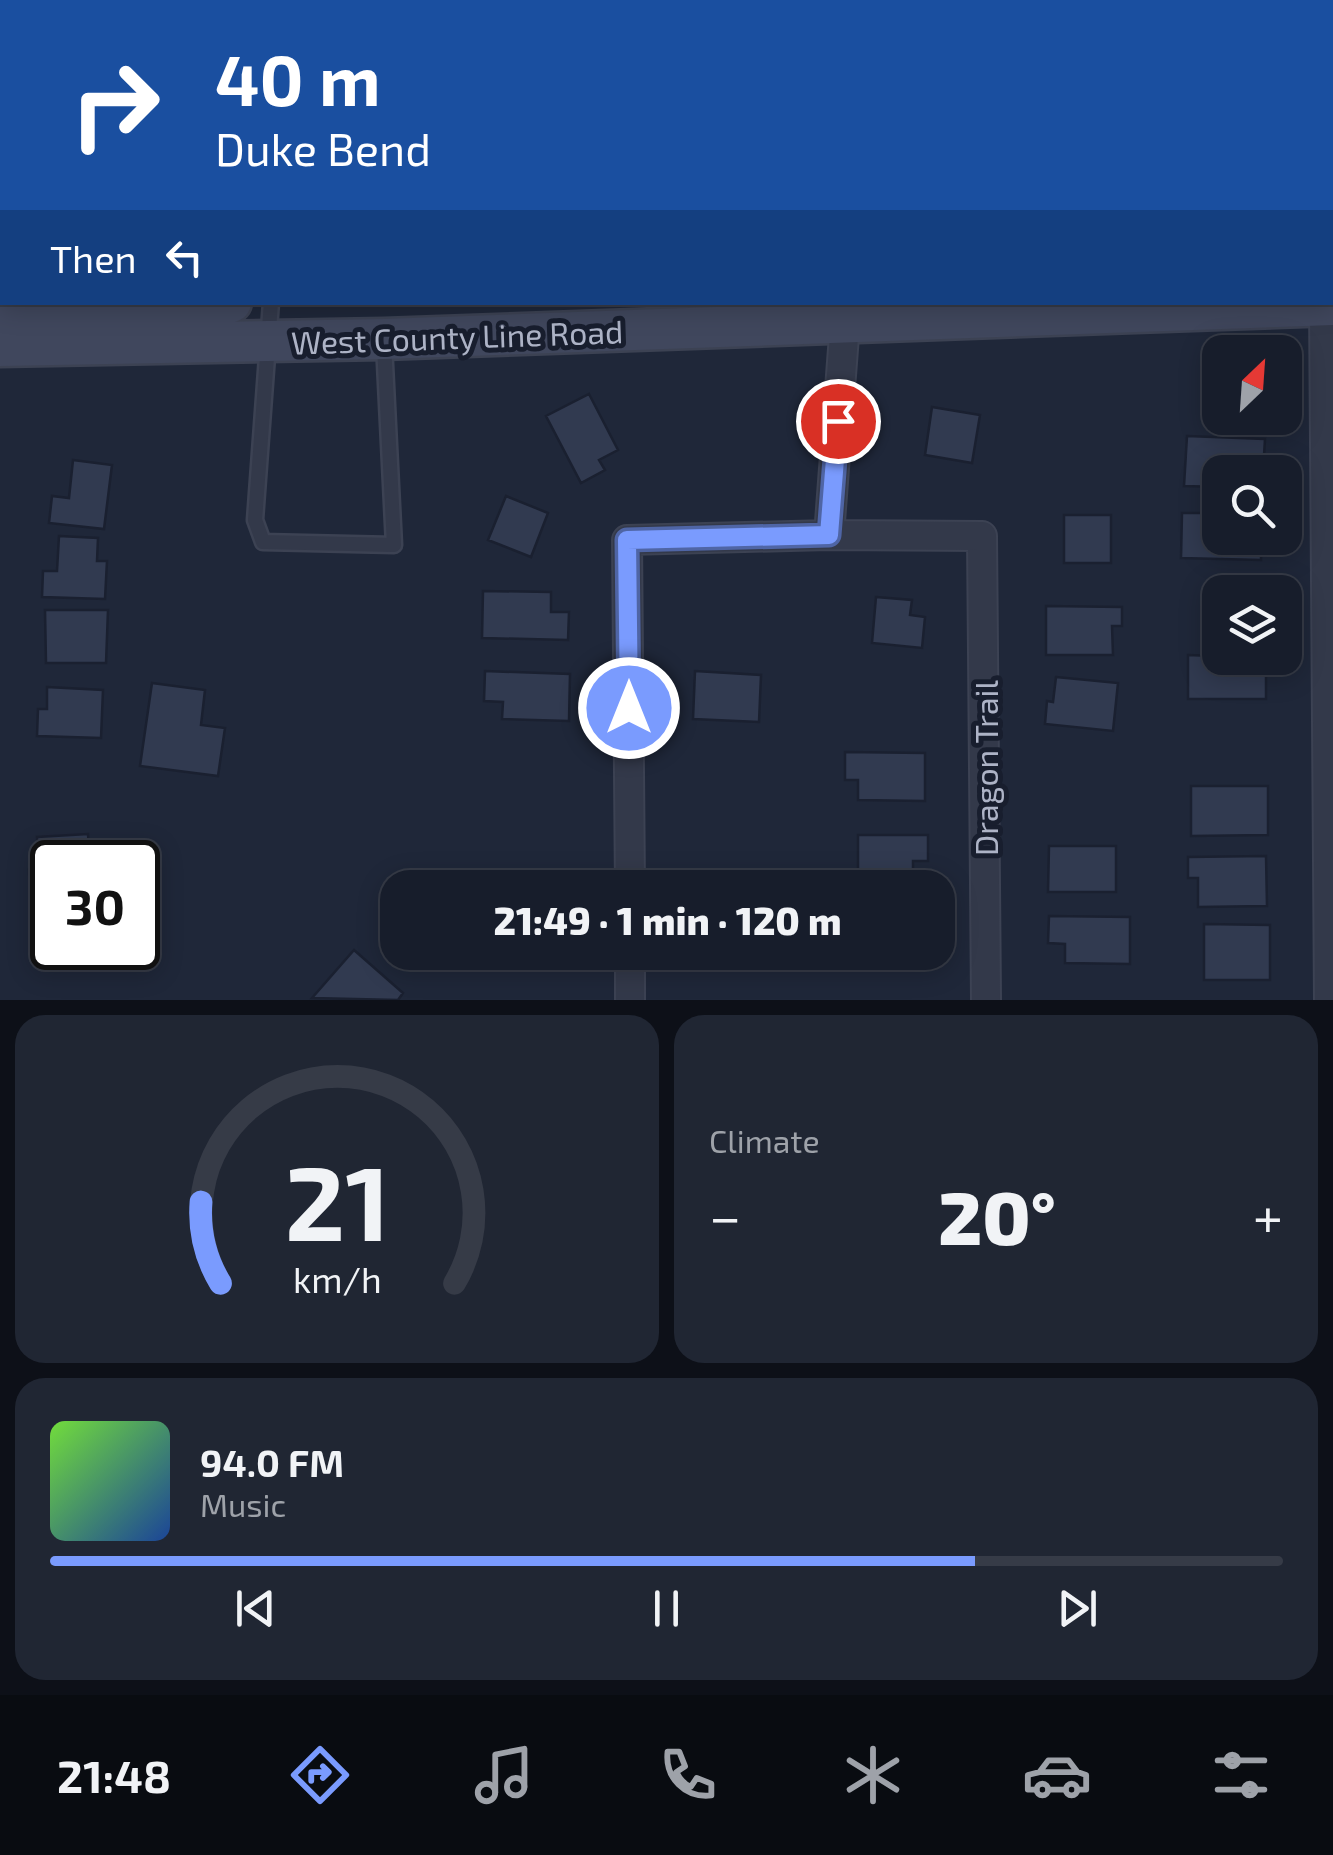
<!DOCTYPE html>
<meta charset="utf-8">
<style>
body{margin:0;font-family:"Exo 2",sans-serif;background:#202633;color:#f1f3f6;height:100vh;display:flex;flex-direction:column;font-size:38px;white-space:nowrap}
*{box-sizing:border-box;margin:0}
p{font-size:32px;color:#9ea2a9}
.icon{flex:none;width:55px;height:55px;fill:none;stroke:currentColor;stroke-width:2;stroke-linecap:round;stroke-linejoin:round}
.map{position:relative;height:1000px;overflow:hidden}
.side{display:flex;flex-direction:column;gap:15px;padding:15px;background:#0d1018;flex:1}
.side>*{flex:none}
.banner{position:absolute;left:0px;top:0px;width:1335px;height:305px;box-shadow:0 5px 25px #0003,0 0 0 2px #363b47;background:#1a4fa0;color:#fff;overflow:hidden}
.needle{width:65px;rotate:25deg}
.controls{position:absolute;left:1202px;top:335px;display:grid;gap:20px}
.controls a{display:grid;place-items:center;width:100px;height:100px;border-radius:20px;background:#171d2b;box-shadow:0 5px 25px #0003,0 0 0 2px #363b47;font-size:50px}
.speed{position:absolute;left:30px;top:840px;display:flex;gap:20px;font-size:50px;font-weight:700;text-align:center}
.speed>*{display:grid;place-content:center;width:130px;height:130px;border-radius:50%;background:#171d2b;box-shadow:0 5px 25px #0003,0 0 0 2px #363b47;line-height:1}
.speed .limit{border:5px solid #111;border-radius:15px;background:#fff;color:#111}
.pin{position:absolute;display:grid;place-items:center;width:85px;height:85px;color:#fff;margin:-42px;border:5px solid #fff;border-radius:50%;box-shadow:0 2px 10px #0007}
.me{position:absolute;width:110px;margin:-55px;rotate:0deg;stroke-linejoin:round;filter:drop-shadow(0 0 8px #0008)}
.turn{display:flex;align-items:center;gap:35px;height:210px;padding:0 50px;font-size:45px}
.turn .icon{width:130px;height:130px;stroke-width:2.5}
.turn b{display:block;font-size:70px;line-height:85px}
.then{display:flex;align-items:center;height:95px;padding:0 50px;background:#0003;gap:20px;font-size:38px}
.big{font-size:75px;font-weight:800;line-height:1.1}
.side .tile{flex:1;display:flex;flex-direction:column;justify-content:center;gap:15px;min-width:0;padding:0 35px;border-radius:30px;background:#202633}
.side .dial{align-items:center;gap:0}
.dial svg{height:260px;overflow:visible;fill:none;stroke:#363b47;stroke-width:7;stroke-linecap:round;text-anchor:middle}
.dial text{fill:#f1f3f6;stroke:none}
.song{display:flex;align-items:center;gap:30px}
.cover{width:120px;height:120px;border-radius:15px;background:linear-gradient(135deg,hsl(100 70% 55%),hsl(220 70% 35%))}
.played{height:10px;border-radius:5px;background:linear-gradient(90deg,#7a9bfe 75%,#363b47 75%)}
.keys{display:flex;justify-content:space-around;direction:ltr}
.heat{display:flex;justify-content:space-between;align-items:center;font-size:55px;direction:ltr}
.side .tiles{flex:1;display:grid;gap:15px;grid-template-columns:1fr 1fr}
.tile:last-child{grid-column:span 2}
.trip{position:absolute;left:380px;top:870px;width:575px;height:100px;border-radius:30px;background:#171d2b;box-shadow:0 5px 25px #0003,0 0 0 2px #363b47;font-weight:800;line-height:100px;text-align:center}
.menu{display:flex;height:160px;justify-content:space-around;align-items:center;background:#090c11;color:#9ea2a9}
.menu .icon{width:70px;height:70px}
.menu .selected{color:#7a9bfe}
.menu b{font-size:45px;color:#f1f3f6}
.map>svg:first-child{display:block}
</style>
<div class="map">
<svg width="1333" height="1000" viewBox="0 0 1333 1000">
<rect width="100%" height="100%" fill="#1f2739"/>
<path fill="#21343a" d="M824 0H1333V225L1332 2H823Z"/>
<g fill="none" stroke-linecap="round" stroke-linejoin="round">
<path stroke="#121c37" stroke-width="8" d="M0 174 2 173"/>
</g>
<path fill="#313a50" stroke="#1a2030" stroke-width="2.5" d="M589 394 618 450 599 460 605 470 581 483 546 416Z
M932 407 980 415 972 463 925 455Z
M1187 436 1265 439 1263 472H1220V487L1184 486Z
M73 460 112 465 104 529 49 523 52 496 69 498Z
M506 496 548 513 531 557 488 540Z
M1182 513H1220V538H1261V560L1181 558Z
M1064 515H1111V563H1064Z
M59 536 98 538 97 561H107L105 599 42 597 43 571H57Z
M483 591 551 592V612H569L568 640 482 638Z
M876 597 912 600 910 615 925 617 922 648 872 643Z
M1046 606 1122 607V626H1112L1113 655H1046Z
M45 610H108L106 663H46Z
M1188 655 1266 658V699H1188Z
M485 671 570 674 569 721 502 719 503 702 484 701Z
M695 671 761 675 759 722 693 719Z
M1056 677 1118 683 1113 731 1045 724 1047 701 1053 702Z
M152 683 205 690 201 725 225 728 218 776 140 766Z
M47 687 103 690 101 738 37 736 38 709H47Z
M845 752 925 753V801L858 800V780H845Z
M1191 786H1268V835L1191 836Z
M88 834 90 862H52V895L30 896 29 870H39L37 837Z
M858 835H928V861H913V883L858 882Z
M1049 846H1116V892H1048Z
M1266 856 1267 906 1198 907V878H1188V857Z
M1049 916 1130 917V964L1065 963V944L1048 943Z
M1204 924 1270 925V980H1204Z
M354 950 403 993 398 1000 312 998Z
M511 952H565V969H511Z"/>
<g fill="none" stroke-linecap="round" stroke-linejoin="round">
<g stroke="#3c4253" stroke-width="19">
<path id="service" d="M271 302 255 520 263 542 394 545 384 344"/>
</g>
<g stroke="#3c4253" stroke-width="32">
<path id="minor" d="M1227 0 1231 2
M1324 302 1329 1000
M829 535 846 309
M630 888 627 540 829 535 982 536 986 1000
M630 952V1000"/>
</g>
<g stroke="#3c4253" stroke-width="45">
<path id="secondary" d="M1332 264H1333
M0 310 231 302
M0 346 384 339 1333 305"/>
</g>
<use href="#service" stroke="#33394a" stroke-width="14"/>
<use href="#minor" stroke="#33394a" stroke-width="28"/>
<use href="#secondary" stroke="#40475d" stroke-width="40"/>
</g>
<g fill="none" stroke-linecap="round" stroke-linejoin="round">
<g stroke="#4f65a5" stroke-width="25">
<path id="route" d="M629 708 627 540 829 535 838 421"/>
</g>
<use href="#route" stroke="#7a9bfe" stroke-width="18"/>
</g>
<g text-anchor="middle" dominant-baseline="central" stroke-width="10" stroke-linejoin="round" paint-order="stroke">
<g font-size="32" fill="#adb3c6" stroke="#181e2e">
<text transform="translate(457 336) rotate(-2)">West County Line Road</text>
<text transform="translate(985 768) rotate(-90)">Dragon Trail</text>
</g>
</g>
</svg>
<div class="controls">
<a><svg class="needle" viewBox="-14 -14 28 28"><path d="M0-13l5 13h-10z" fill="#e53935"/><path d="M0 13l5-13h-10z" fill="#9ea2a9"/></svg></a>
<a><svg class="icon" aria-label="search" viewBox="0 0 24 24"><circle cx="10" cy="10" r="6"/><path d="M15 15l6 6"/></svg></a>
<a><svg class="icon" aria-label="layers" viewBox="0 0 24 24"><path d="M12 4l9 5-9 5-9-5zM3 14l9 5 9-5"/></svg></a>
</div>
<div class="speed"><div class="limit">30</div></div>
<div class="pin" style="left:838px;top:421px;background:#d93025"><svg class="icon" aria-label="arrive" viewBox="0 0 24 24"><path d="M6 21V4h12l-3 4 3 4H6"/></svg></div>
<svg class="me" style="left:629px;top:708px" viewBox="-20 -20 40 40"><circle r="17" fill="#7a9bfe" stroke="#fff" stroke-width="3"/><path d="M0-11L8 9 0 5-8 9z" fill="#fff"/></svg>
<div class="trip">21:49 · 1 min · 120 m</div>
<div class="banner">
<div class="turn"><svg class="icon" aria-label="right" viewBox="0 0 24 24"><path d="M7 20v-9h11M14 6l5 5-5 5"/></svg><div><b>40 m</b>Duke Bend</div></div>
<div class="then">Then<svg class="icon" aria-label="left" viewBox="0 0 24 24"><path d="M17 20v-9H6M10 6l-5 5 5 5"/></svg></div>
</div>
</div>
<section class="side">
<div class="tiles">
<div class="tile dial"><svg viewBox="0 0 100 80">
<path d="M14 69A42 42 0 1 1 86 69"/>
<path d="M14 69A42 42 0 0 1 8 44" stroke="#7a9bfe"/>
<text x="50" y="56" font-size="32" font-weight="700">21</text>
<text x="50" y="72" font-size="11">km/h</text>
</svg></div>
<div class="tile"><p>Climate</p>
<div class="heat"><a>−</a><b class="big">20°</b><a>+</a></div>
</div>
<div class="tile">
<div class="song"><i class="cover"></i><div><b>94.0 FM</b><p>Music</p></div></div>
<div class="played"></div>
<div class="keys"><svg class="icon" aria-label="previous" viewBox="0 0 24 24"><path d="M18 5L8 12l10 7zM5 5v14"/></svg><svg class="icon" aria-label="pause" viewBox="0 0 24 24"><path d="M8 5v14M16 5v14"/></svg><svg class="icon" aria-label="next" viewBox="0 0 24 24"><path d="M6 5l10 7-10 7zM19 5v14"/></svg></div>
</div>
</div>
</section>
<nav class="menu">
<b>21:48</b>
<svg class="icon selected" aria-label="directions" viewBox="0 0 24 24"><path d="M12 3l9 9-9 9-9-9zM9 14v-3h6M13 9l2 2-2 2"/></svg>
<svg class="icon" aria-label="music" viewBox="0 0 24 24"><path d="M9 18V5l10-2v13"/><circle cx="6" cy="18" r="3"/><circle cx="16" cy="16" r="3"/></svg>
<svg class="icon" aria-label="phone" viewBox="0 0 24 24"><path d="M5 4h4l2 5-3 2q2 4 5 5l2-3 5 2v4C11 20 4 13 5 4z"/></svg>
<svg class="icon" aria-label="climate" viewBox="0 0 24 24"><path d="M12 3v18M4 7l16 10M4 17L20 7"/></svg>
<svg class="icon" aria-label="car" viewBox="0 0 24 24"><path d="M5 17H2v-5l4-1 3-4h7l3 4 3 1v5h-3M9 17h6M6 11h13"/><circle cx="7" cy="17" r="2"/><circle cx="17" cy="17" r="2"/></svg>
<svg class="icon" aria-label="filters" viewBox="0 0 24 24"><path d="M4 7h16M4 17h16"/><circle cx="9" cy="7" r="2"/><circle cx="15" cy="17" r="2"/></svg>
</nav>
